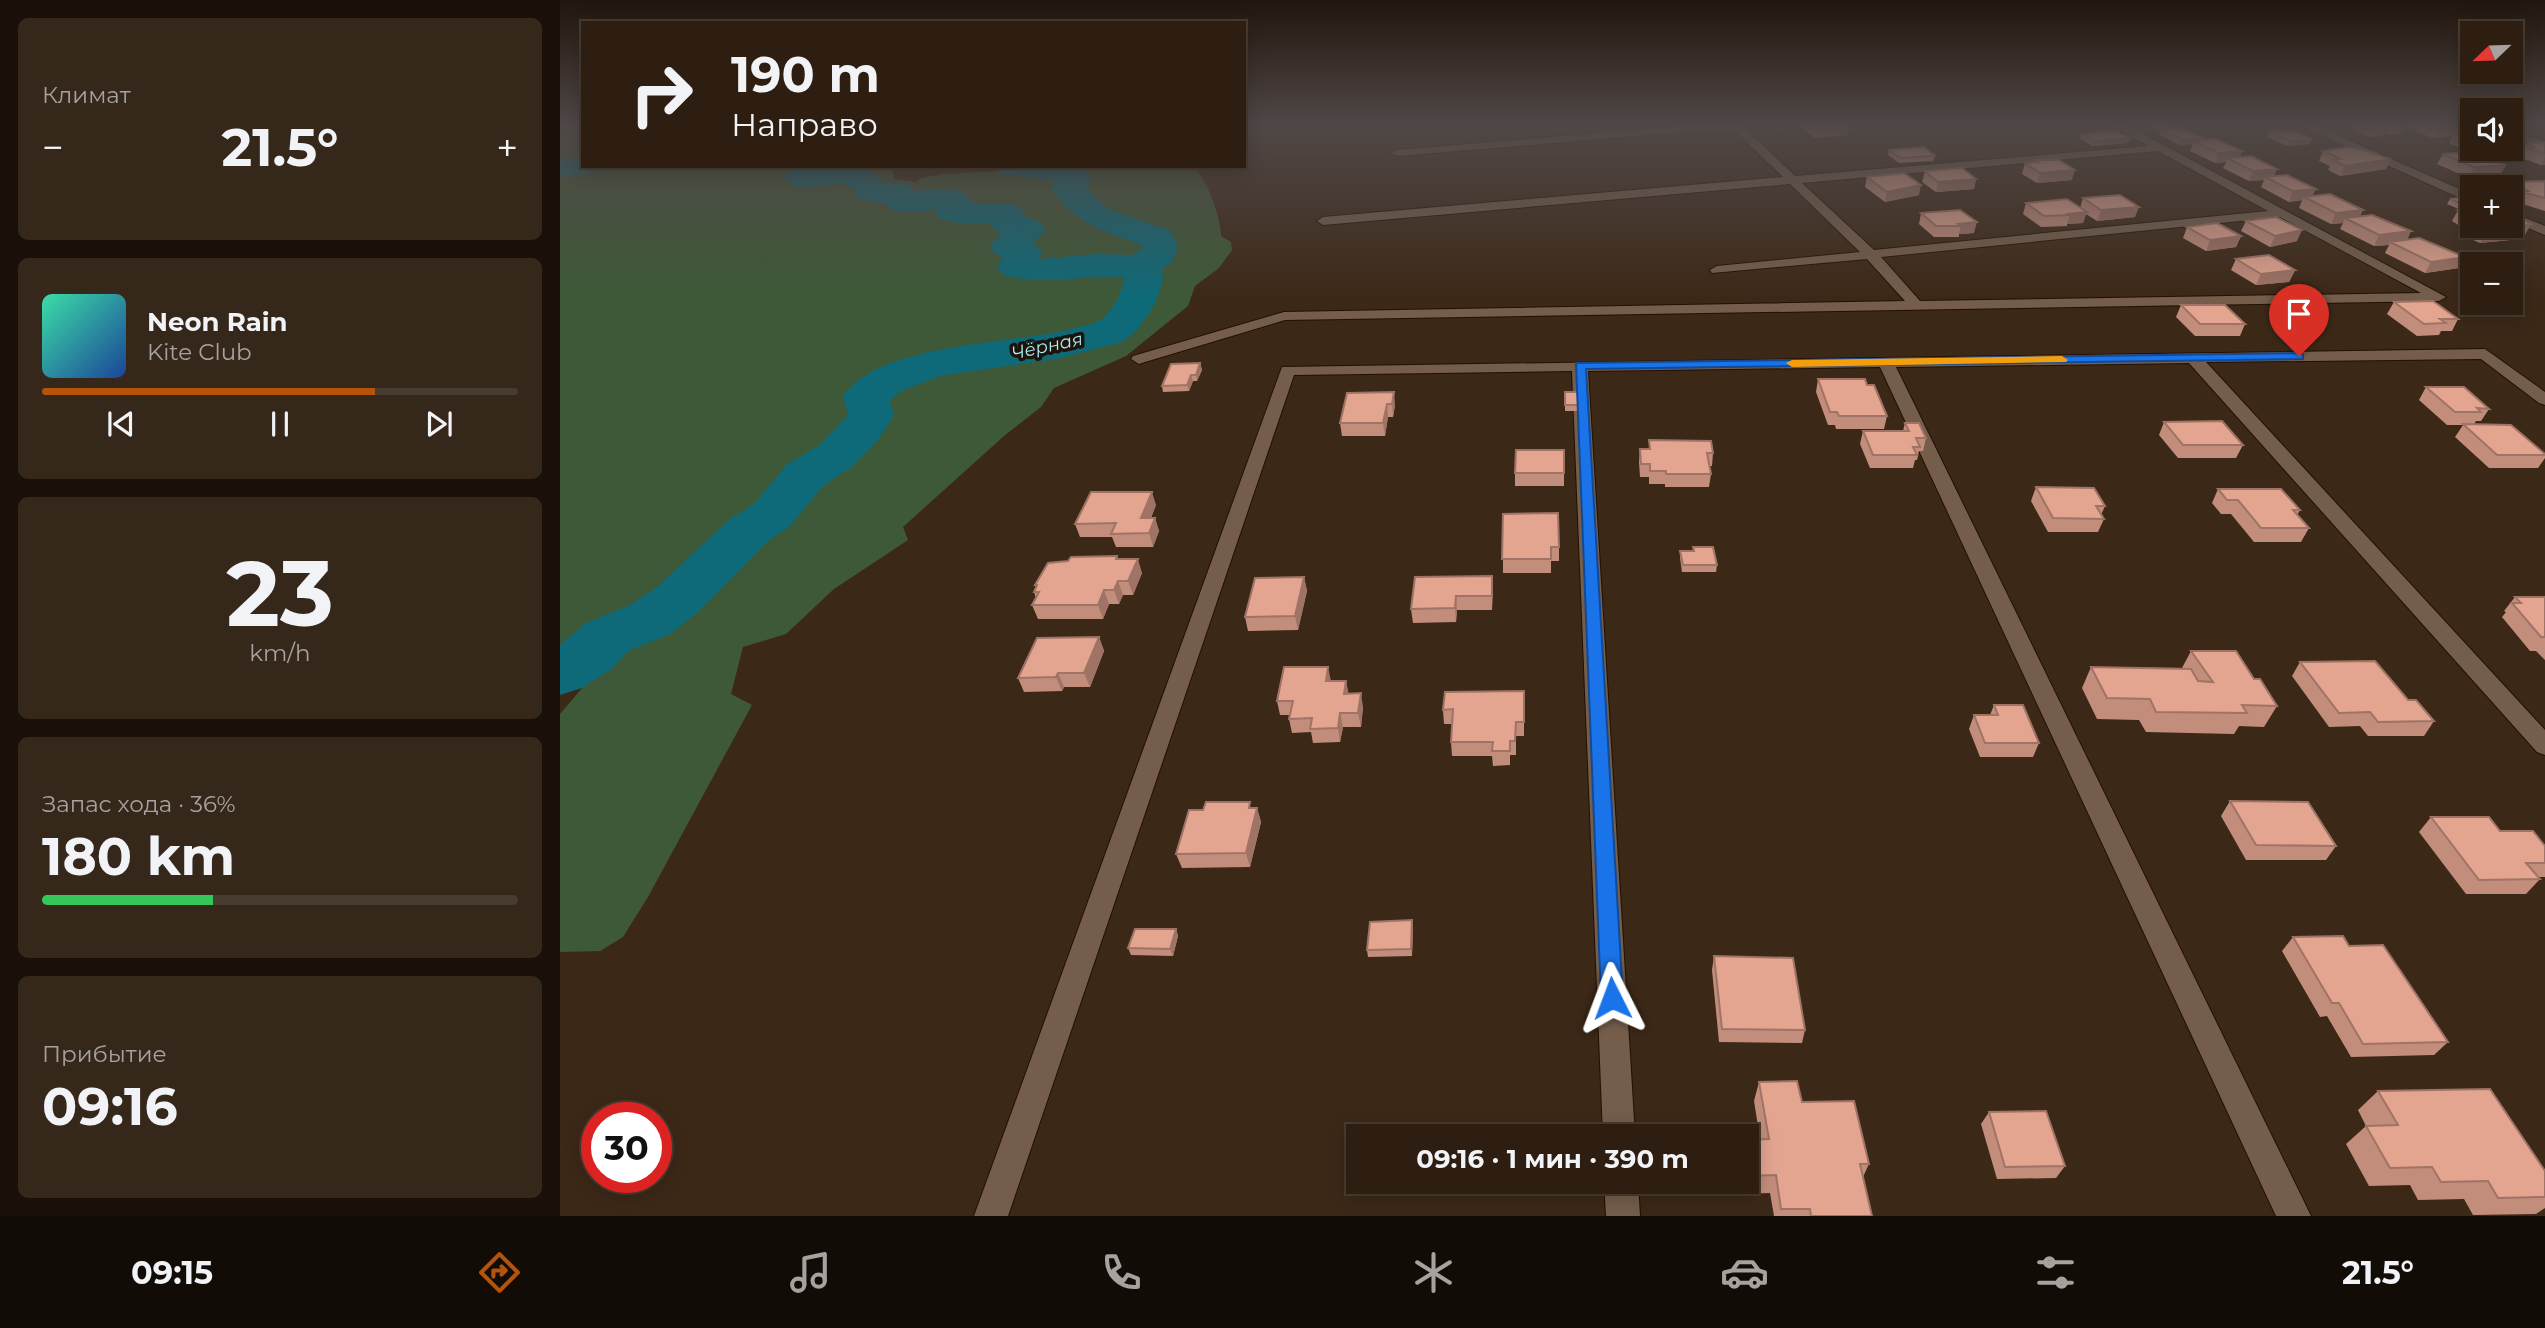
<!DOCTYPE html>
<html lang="ru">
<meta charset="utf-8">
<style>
body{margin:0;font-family:Montserrat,sans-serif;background:#35271a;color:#f1f3f6;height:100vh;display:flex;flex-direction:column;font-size:26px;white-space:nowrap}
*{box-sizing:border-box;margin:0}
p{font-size:23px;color:#a7a29f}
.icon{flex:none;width:38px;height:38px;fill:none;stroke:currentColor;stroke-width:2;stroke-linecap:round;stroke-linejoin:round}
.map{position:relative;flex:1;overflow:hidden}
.drawer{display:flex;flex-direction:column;gap:18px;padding:18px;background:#191009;width:560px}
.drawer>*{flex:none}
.banner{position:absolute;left:21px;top:21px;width:665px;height:147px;border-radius:0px;box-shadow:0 4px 18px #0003,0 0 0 2px #483c31;background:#2d1e11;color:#f1f3f6;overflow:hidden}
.needle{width:46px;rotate:247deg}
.buttons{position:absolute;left:1900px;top:21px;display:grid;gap:14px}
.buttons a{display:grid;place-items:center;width:63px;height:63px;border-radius:0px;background:#2d1e11;box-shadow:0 4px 18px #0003,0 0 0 2px #483c31;font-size:35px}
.speed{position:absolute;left:21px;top:1102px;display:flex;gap:14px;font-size:35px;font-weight:700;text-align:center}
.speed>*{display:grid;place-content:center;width:91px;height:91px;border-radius:50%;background:#2d1e11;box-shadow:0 4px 18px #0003,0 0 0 2px #483c31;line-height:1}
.speed .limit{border:10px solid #d22;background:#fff;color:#111}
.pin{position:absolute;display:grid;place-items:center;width:60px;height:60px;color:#fff;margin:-72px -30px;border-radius:50% 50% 50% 0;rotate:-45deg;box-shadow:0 0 7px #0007}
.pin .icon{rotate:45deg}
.me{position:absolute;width:77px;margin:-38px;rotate:357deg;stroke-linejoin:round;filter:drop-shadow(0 0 5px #0008)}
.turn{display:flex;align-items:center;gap:24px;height:147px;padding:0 35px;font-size:32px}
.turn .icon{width:91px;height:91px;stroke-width:2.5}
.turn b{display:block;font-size:49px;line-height:60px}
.big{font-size:52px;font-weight:700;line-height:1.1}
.drawer .tile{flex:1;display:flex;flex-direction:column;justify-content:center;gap:10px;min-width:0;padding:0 24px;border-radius:10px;background:#35271a}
.drawer .dial{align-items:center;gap:0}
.dial b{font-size:91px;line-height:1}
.song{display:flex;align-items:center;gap:21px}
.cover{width:84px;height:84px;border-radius:10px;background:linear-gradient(135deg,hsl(160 70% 55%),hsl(220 70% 35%))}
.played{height:7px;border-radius:4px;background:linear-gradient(90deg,#b45309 70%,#483c31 70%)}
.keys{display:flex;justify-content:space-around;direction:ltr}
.heat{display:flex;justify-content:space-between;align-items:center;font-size:38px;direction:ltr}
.charge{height:10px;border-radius:5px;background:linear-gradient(90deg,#34c759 36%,#483c31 0)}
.trip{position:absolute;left:786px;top:1124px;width:413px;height:70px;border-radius:0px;background:#2d1e11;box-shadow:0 4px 18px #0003,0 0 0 2px #483c31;font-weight:700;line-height:70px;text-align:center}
.dock{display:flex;height:112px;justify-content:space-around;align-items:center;background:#120c07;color:#a7a29f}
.dock .icon{width:49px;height:49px}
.dock .on{color:#b45309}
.dock b{font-size:32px;color:#f1f3f6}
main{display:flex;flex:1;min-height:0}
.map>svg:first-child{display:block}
</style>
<main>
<section class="drawer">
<div class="tile"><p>Климат</p>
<div class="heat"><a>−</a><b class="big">21.5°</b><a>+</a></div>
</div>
<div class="tile">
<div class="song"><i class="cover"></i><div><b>Neon Rain</b><p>Kite Club</p></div></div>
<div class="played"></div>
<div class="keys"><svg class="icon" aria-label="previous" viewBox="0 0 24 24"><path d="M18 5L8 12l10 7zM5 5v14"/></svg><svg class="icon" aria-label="pause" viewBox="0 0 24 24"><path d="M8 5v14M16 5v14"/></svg><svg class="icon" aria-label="next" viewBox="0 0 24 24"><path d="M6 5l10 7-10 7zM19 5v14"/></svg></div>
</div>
<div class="tile dial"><b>23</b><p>km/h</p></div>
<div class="tile"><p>Запас хода · 36%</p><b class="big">180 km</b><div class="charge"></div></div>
<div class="tile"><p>Прибытие</p><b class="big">09:16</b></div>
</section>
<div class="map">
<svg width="1985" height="1216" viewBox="0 0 1985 1216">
<rect width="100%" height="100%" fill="#3c2817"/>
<path fill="#3e5938" d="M0 126H23V166H258L255 171 240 177 243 180 278 166H338L332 170 334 179 356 182 362 178 383 174 463 170 451 166H632C647 177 661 218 661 236L671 242 672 250 659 268 635 286 628 306 566 356 494 388 481 407 444 436 343 527 348 540 274 589 226 634 183 647 171 694 192 705 88 897 63 937 40 951 0 952V714L23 687 4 670H0Z"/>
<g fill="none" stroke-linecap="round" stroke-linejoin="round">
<path fill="#0e6a78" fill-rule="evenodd" d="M23 157V166H38L34 173 0 177V159Z
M239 166H295L310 171 321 182 350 185 354 191C374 190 402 183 413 204L447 203 459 206 467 218 480 222 486 229 473 243 482 252 479 259 537 254 571 255 580 251 582 245C543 231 515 224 491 188L495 181 440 173 436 166H514L527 173 532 180 526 188 550 210 609 230 618 244C615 255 614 264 602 268L603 280 594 306 577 330 562 342 496 359 380 376 341 391 330 400 334 415 318 440 294 465 263 486 230 526 208 541 137 613 110 634 68 651 53 668 22 688 0 695V645L26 623 68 606 97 587 170 519 194 504 227 464 260 445 288 415 283 396C321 342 450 345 511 329 522 326 533 325 542 319 555 308 561 294 565 277 521 275 487 286 443 275L437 267 443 257 435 254 430 246 442 233 435 230 430 223 404 224 379 219 375 210 343 212 331 209 322 202 299 199 293 189 285 184C263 182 239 199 224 177L229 170Z"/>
<g stroke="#221002" stroke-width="2">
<path id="street" d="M1123 126H1183L1235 176 1588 146 1554 126H1568L1886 297 1879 301 725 320 585 362 579 364 571 359 573 356 724 312 1345 301 1307 259 1152 273 1150 270 1157 266 1300 252 1230 184 763 225 757 221 763 217 1223 177 1172 128 837 156 831 153 837 150ZM1598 151 1708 211 1314 250 1242 183ZM1720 217 1861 293 1360 301 1321 257Z
M1741 126H1756L1913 195V204Z
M1907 126H1913V130Z
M1951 133 1985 141V147L1951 139Z
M1951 212 1985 226V235L1951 221Z
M1925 349 1985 392V405L1979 403 1921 359 1646 362 1985 730V755L1977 752 1629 363 1336 367 1751 1216H1716L1320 367 1028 371 1075 1136H1043L1012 371 734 375 448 1216H414L722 367Z
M1044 1181H1078L1080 1216H1046Z"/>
</g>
<use href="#street" fill="#745d4b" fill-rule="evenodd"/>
</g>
<path fill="#c38d7c" d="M1245 126H1290L1288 135 1255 138 1244 130Z
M1796 126H1836L1841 134 1830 135 1824 133 1822 136 1810 137 1794 130Z
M1908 126 1904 133 1913 132V149H1942L1941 152 1916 154 1946 165 1940 175 1909 178 1877 164 1883 154 1909 152 1889 143 1892 136 1873 138 1845 127Z
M1600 129 1644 139 1643 140 1682 151 1680 157 1714 176 1753 196 1800 217 1847 240 1899 268 1865 273 1825 253 1829 245 1814 246 1780 229 1783 223 1771 224 1739 208 1742 200 1729 202 1701 187 1704 180 1689 181 1663 168 1666 162 1655 163 1630 151 1633 144 1620 145 1599 134Z
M1709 132 1750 144 1728 146 1707 137Z
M1521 134 1568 143 1533 146 1520 139Z
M1985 142V165H1981L1962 158 1963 155 1961 154 1967 144Z
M1329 150 1375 156 1373 161 1339 163 1328 155Z
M1763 151 1817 153 1815 155 1826 169 1780 176 1768 170 1770 166 1759 161Z
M1474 160 1512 180 1477 183 1462 174 1465 163H1473Z
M1365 171 1416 179 1414 189 1376 192 1362 182Z
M1307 177 1359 195 1325 202 1305 187Z
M1985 181V211L1956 202 1957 200 1951 197V187H1944L1947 182Z
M1523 198 1575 217 1537 221 1526 214 1523 223 1507 224V226L1481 227 1463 214 1466 203 1520 208Z
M1890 199H1913V226L1958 217 1965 235H1962L1960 239 1920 243 1899 234 1903 228 1892 221 1898 210H1901L1887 204Z
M1400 210 1414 233 1399 234V237H1374L1359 224 1361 213Z
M1686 221 1737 241 1710 247 1681 231Z
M1627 227 1681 236 1676 247 1646 251 1623 238Z
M1676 259 1735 270 1729 282 1696 285 1671 270Z
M1834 302 1898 319 1892 331H1881L1879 335 1857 336 1827 314Z
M1621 305 1685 324 1680 336H1635L1616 317Z
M640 363 642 370 637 381H633L629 391 603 392 602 386Z
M1258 379 1307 385 1327 416 1324 429H1276L1275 425H1268L1256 392Z
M1866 387 1929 409 1921 421H1916L1914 424 1985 454V458L1978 468H1929L1895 437 1903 425H1887L1859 400Z
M1005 392H1018V411H1005Z
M787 393 835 405 833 417H828L825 436H782L780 423Z
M1604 422 1683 445 1676 458H1618L1599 435Z
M1345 423 1366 438 1363 451H1359L1357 460H1355L1353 468H1310L1300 444 1303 431H1343Z
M1089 440 1153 453 1152 466H1149L1151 474 1149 487H1105V484H1089V477H1080L1079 462 1080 449H1089Z
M1004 450V486H955V473Z
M1476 487 1545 506 1541 515 1544 519 1538 532H1488L1471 501Z
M1658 489 1740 510 1737 515 1749 528 1741 542H1694L1671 514H1661L1652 503Z
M596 505 591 518H595L599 531 593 547H556L552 537H520L515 524Z
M943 514 999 547V561H991V573H943Z
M1133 547 1157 565 1156 572H1122L1120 558V551H1133Z
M557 556 558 559 582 573 573 595H563L559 604H549L543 619H478L472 605 476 598 474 592 476 587 475 585Z
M744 577 747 591 738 630 688 631 685 617Z
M855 577 933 590 932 610H897L896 622 853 623 851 609Z
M1955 597H1985V660L1976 651H1970L1942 617 1946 612 1944 611Z
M539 637 544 651 530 687H504L502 691 464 692 458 678Z
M1631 651 1694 679 1717 706 1704 727 1679 726 1674 734 1586 732 1579 720 1537 719 1522 688 1531 667 1622 668Z
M1740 662 1848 700 1874 721 1864 736H1808L1800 726 1769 727 1732 676Z
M771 681H786L788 694 803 707 801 727H783L780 742 753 743 751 732 732 733 729 719 730 715H720L717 701Z
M964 691V736H956V755H950V765L933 766 932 756H892L891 742 892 724H884L883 710Z
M1434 705 1479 743 1473 757H1420L1409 729 1414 715H1430Z
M1670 801 1776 846 1766 860H1686L1661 816Z
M692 808H697L701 822 690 867 622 868 616 854Z
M1871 817 1940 831 1985 846V877H1978L1980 879 1966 894H1906L1859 832Z
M853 927 852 956 808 957 807 950Z
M616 929 618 936 613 956 571 955 568 948Z
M1733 937 1789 946 1888 1042 1874 1055 1791 1057 1767 1016 1760 1017 1722 951Z
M1154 956 1245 1030 1242 1043 1159 1042 1152 970Z
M1199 1082 1242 1102 1309 1164 1303 1177 1312 1216H1214L1210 1193 1181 1194 1179 1181H1186V1140L1200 1139 1194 1101Z
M1818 1091 1985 1171V1208L1976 1214 1913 1215 1904 1199 1858 1200 1850 1185 1809 1186 1786 1144 1806 1126 1798 1110Z
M1429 1112 1505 1166 1496 1178 1437 1179 1421 1124Z"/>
<path fill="#9f7365" d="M1274 126H1290L1288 135 1255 138 1256 128Z
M1590 126H1609V128L1589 129Z
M1901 126H1908L1903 135 1894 134 1892 136 1873 138 1878 129Z
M1843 129 1841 134 1830 135 1832 130Z
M1825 131 1822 136 1810 137 1812 132Z
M1570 138 1568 143 1533 146 1535 141Z
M1644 139 1642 144 1634 141 1633 144 1620 145 1622 140Z
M1752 139 1750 144 1728 146 1730 141Z
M1918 149H1942L1941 152 1915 154Z
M1682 151 1678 161 1667 158 1666 162 1655 163 1659 153Z
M1811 153H1817L1812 162 1831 159 1826 169 1780 176 1785 166Z
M1985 157V165H1981Z
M1946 165 1940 175 1909 178 1914 167Z
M1717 169 1713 179 1705 177 1704 180 1689 181 1693 171Z
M1515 170 1512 180 1477 183 1480 173Z
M1416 179 1414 189 1376 192 1378 182Z
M1361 185 1359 195 1325 202 1327 192Z
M1756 189 1751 199 1744 197 1742 200 1729 202 1733 191Z
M1907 206H1913V211L1904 212Z
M1579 207 1575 217 1537 221 1541 210Z
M1803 210 1798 221 1785 218 1783 223 1771 224 1776 213Z
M1527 212 1523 223 1507 224 1510 215 1508 214Z
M1417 222 1414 233 1399 234 1401 226 1398 224Z
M1971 224 1965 235H1962L1960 239 1920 243 1926 232 1960 225Z
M1742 230 1737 241 1710 247 1715 236Z
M1851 231 1846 243 1830 242 1829 245 1814 246 1819 235Z
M1681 236 1676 247 1646 251 1650 240Z
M1905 257 1899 268 1865 273 1871 262Z
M1735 270 1729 282 1696 285 1701 274Z
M640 363 642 370 637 381 636 375Z
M631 375 633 381 629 391 627 385Z
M834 392 835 405 833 417 832 404Z
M827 404 828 417 825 436 823 423Z
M592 492 596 505 585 531 581 518Z
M595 518 599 531 593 547 589 533Z
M578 559 582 573 573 595 568 581Z
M744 577 747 591 738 630 735 616Z
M558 581 563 595 559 604 554 590Z
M544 590 549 604 543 619 538 605Z
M896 596 897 610 896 622 895 608Z
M539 637 544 651 530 687 524 673Z
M768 667 771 681H766Z
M498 673 504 687 502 691 496 677Z
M786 681 789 695 784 694Z
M801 693 803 707 801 727 798 713Z
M780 713 783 727 780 742 778 728Z
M697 808 701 822 690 867 686 853Z
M852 920 853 927 852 956 851 949Z
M616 929 618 936 613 956 610 949Z"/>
<path fill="#e3a490" stroke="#9f7365" stroke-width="2" d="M1254 126H1274L1256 128Z
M1799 126H1815L1825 131 1812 132Z
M1823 126H1836L1843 129 1832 130Z
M1873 126H1901L1878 129Z
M1621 128 1644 139 1622 140 1600 129Z
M1731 130 1752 139 1730 141 1709 132Z
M1555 131 1570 138 1535 141 1521 134Z
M1913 132V141L1894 134Z
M1656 139 1682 151 1659 153 1634 141Z
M1985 142V154L1967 148 1974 147 1967 144Z
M1364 147 1375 156 1340 158 1329 150Z
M1788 147 1817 153H1811L1831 159 1785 166 1773 160 1781 159 1763 151Z
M1910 152 1946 165 1914 167 1883 154Z
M1691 156 1717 169 1693 171 1667 158Z
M1474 160H1499L1515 170 1480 173 1465 163 1478 162Z
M1402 168 1416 179 1378 182 1365 171Z
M1344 173 1361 185 1327 192 1307 177Z
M1727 175 1756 189 1733 191 1705 177Z
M1985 181V198L1962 192 1968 191 1947 182Z
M1770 194 1803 210 1776 213 1744 197Z
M1560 195 1579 207 1541 210 1523 198Z
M1908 197 1913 199V206H1907L1890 199Z
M1507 199 1527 212 1508 214 1510 215 1484 216 1466 203Z
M1913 209V219L1898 210Z
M1400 210 1417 222 1398 224 1401 226H1376L1361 213Z
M1951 210 1960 214H1953L1971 224 1960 225 1966 228 1926 232 1905 223 1913 222V226H1951Z
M1812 215 1851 231 1819 235 1785 218Z
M1716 217 1742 230 1715 236 1686 221Z
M1657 223 1681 236 1650 240 1627 227Z
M1859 238 1905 257 1871 262 1830 242Z
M1709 255 1735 270 1701 274 1676 259Z
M1873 301 1898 319H1880L1886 323 1864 324 1834 302Z
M1621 305H1665L1685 324H1640Z
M640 363 636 375H631L627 385 602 386 611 364Z
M1258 379H1305L1307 385H1314L1327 416H1279L1277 412H1270Z
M1866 387H1904L1929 409 1917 408 1921 412H1895Z
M834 392 832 404H827L823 423H780L787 393Z
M1005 392H1018V405H1005Z
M1662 421 1683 445H1623L1604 422Z
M1345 423H1359L1366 438H1356L1360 447H1353L1357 455H1313L1303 431H1349Z
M1903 424 1951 425 1985 454V455H1937Z
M1089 440 1151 441 1153 453H1147L1151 474H1106V471H1090V464H1081L1080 449H1090Z
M956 450H1004V473H955Z
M1476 487 1534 488 1545 506H1536L1544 519 1493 518Z
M1658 489H1721L1740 510H1733L1749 528H1701L1678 500H1667Z
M531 492H592L581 518H595L589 533 551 534 556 523 515 524Z
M998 513 999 547H991V559H942L943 514Z
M1133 547H1153L1157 565H1123L1120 551H1134Z
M557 556 556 559H578L568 581H558L554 590H544L538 605H472L479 592H474L477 585H475L488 563 508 561 511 557Z
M932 576V596H896L895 608 851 609 855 577Z
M744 577 735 616 685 617 695 578Z
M1955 597H1985V637H1981L1952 603H1961Z
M539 637 524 673H498L496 677 458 678 477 638Z
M1631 651H1676L1694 679H1700L1717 706 1682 705 1687 713 1596 712 1590 699 1547 698 1531 667 1631 669 1638 681 1653 682Z
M1815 661 1848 700H1856L1874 721 1818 722 1810 712 1779 713 1740 662Z
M724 667H768L766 681H786L784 694 801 693 798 713H780L778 728 750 729 752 718 729 719 733 701H717Z
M964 691V722H956L955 741H950V751H932L933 742H891L893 709 883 710 885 692Z
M1434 705H1463L1479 743H1425L1414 715H1438Z
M1670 801 1748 802 1776 846 1696 845Z
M646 802H690L689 808H697L686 853 616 854 629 810H643Z
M1871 817H1929L1940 831H1973L1985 846V863H1966L1980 879 1919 880Z
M852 920 851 949 807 950 810 922Z
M575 929H616L610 949 568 948Z
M1783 936 1789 946 1823 945 1888 1042 1803 1044 1779 1003H1772L1733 937Z
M1154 956 1233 958 1245 1030 1162 1029Z
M1237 1081 1242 1102 1294 1101 1309 1164H1300L1312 1216H1251L1250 1209H1221L1216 1175 1186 1176V1140L1209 1139 1199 1082Z
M1930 1089 1985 1171V1197L1938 1198 1928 1181 1881 1182 1872 1167 1830 1168 1806 1126 1838 1125 1818 1091Z
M1486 1111 1505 1166 1445 1167 1429 1112Z"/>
<linearGradient id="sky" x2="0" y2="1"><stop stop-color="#21160d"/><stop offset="0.42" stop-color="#504847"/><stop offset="1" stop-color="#504847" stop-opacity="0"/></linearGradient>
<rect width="1985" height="297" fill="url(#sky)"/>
<path fill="#1a73e8" stroke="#114b97" stroke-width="2" d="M1739 353 1743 354V359L1026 369 1063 998 1060 1005 1052 1009 1044 1005 1041 998 1016 363Z"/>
<path fill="#f59e0b" d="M1502 356 1508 360 1506 362 1232 367 1226 363 1232 360Z"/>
<g text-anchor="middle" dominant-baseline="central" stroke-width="7" stroke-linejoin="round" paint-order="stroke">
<g font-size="18" font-style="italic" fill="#abeaf7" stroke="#1c130b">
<text transform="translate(487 346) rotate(-12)">Чёрная</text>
</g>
</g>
</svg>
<div class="buttons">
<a><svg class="needle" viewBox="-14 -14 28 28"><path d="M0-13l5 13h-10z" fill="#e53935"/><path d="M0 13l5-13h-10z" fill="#a7a29f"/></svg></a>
<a><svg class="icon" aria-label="sound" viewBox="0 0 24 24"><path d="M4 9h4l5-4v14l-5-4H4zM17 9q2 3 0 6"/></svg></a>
<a>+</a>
<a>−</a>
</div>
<div class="speed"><div class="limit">30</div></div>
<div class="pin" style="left:1739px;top:356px;background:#d93025"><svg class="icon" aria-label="arrive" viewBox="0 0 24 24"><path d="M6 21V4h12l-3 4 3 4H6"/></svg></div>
<svg class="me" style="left:1052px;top:998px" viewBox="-20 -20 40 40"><path d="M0-17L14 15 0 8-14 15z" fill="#1a73e8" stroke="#fff" stroke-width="4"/></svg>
<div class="trip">09:16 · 1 мин · 390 m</div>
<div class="banner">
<div class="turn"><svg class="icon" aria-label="right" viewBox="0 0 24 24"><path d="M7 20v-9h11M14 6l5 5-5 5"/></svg><div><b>190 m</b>Направо</div></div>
</div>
</div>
</main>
<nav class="dock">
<b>09:15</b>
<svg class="icon on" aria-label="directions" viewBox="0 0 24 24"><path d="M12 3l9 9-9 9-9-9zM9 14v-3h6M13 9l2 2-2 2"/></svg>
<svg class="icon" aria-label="music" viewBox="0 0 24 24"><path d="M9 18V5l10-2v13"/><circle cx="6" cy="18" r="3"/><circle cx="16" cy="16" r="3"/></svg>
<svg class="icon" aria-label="phone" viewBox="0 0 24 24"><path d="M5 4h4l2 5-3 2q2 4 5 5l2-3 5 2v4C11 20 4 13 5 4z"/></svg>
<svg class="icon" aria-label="climate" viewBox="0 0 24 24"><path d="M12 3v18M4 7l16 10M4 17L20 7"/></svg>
<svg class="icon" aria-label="car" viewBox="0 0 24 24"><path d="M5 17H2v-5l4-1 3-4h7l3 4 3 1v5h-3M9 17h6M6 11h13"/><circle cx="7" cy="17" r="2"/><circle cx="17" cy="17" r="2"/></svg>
<svg class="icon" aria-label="filters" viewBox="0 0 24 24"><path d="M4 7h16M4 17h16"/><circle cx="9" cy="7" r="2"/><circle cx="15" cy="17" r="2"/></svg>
<b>21.5°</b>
</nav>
